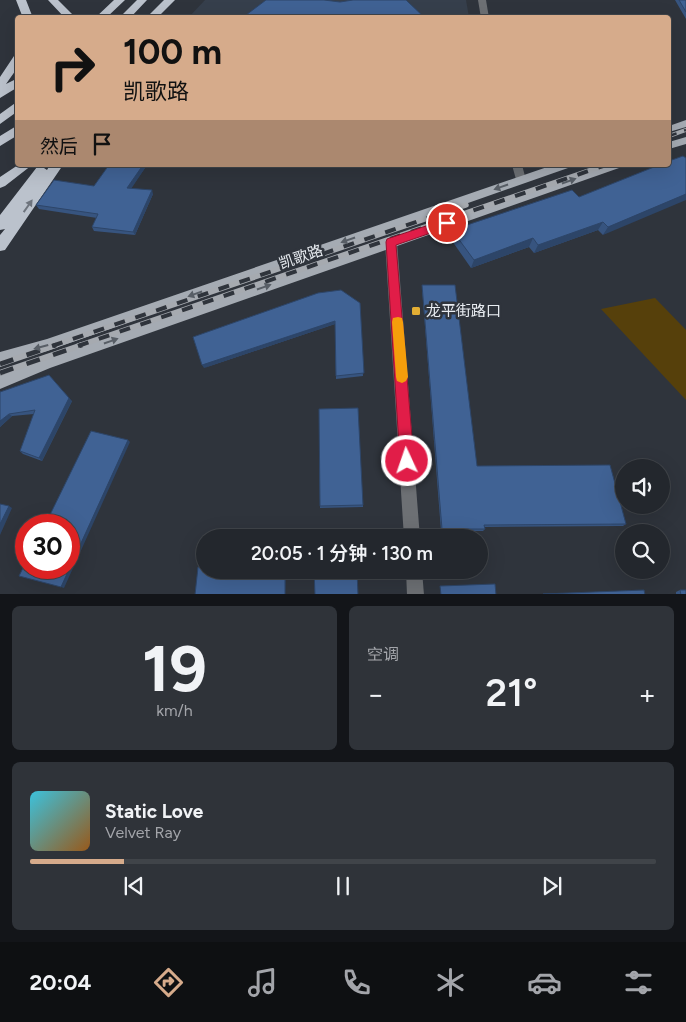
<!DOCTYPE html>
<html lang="zh">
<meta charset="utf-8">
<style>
body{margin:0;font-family:Figtree,"Noto Sans SC",sans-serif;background:#2f3339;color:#f1f3f6;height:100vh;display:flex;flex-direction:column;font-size:19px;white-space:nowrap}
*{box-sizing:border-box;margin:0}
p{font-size:16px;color:#a3a5aa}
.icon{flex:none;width:28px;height:28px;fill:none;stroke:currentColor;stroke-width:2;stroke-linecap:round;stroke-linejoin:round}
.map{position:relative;height:594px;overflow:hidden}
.side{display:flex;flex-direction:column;gap:12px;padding:12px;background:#131519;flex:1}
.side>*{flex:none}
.hud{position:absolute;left:15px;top:15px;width:656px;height:152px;border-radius:5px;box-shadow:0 5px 20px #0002,0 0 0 1px #404449;background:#d6ab8b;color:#111;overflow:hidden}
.controls{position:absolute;left:615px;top:459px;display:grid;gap:10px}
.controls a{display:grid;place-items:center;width:55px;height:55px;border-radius:50%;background:#23272d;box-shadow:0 5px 20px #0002,0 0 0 1px #404449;font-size:25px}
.speed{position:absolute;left:15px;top:514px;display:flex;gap:10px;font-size:25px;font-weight:700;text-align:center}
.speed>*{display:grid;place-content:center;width:65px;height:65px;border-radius:50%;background:#23272d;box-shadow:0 5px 20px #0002,0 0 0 1px #404449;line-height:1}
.speed .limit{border:8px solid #d22;background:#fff;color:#111}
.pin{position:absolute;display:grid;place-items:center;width:42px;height:42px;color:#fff;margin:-21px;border:2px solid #fff;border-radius:50%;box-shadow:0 1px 5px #0007}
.me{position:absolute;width:55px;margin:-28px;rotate:357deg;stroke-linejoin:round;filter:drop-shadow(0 0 4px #0008)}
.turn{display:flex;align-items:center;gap:18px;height:105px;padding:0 25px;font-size:22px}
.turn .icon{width:65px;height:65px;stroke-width:2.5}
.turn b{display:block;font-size:35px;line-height:42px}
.then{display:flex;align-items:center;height:48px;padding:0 25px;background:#0003;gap:10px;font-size:19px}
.big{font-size:38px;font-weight:600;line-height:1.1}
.side .widget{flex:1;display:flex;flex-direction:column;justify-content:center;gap:8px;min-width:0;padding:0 18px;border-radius:8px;background:#2f3339}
.side .dial{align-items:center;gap:0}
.dial b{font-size:65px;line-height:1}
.song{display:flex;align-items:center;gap:15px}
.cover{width:60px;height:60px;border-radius:8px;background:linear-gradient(135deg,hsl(190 70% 55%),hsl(30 70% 35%))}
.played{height:5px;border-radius:2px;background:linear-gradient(90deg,#d6ab8b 15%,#404449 15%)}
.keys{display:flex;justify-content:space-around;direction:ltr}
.heat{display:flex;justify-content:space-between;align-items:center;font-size:28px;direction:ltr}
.side .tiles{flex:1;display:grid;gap:12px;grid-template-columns:1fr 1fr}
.widget:last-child{grid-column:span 2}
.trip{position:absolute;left:196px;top:529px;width:292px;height:50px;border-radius:25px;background:#23272d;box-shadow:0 5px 20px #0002,0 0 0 1px #404449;font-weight:600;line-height:50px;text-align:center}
.tabs{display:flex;height:80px;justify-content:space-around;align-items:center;background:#0e1012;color:#a3a5aa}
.tabs .icon{width:35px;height:35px}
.tabs .on{color:#d6ab8b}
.tabs b{font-size:22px;color:#f1f3f6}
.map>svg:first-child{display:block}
</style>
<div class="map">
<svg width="686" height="595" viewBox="0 0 686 595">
<rect width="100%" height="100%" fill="#2f343c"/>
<path fill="#363f4c" d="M205 0H466L469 17 188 18Z"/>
<path fill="#56400b" d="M655 298 686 330V400L601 309Z"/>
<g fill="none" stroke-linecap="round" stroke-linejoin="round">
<path fill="#6d7074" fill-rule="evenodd" d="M478 0H486L489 18H481Z
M512 165H522L526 180 525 183H517Z
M391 237 397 242 420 538H404L385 242Z
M406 570H422L424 595H407Z"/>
<path fill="#a5abb3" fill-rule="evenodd" d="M686 120V127L669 132V126Z
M686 137V144L669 149V142Z
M553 165H569L568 168 47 351 0 364V352L47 339Z
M604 165H620L619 168 50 368 0 389V376L41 359Z"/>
<path fill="#bbc2cc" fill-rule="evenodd" d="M16 0H26L33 18H23Z
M48 0H58L76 18H65Z
M114 0H125L106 18H95Z
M137 0H147L130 18H119Z
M164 0H175L157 18H146Z
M18 55V67L6 84 18 78V87L0 98V77L14 56Z
M18 101V111L0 124V114Z
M18 125V135L0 146V136Z
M18 165H32L5 186 0 188V177Z
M50 165H63L5 250 0 251V235L5 229 0 230V215L37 167 41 166 47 170Z"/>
<g stroke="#a6aab0" stroke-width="4">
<path id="rail-far2" d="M669 136 686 130"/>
</g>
<g stroke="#a6aab0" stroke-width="5.5">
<path id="rail-far1" d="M52 346 466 205
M78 346 606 165"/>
</g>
<g stroke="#a6aab0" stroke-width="6">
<path id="rail" d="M0 364 56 345
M0 373 82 345"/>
</g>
<use href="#rail-far2" stroke="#2f343c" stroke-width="2.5" stroke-dasharray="8" stroke-linecap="butt"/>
<use href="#rail-far1" stroke="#2f343c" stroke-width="4" stroke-dasharray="11" stroke-linecap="butt"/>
<use href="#rail" stroke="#2f343c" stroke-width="4.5" stroke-dasharray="14" stroke-linecap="butt"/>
</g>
<path fill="#37547f" d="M675 0H686V19Z
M109 165H147L131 188 153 194 135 235 94 231 92 227 97 218 39 209 36 205 94 186Z
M659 165 603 235 598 230 534 253 529 247 471 268 450 238 452 230 579 197Z
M422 285 477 466 626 524 623 526 484 527 485 529 483 531H441L422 288Z
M360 303 363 376 336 379 335 324 204 368Z
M0 392 72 401 42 461 23 454 20 451 34 414 12 416 0 427Z
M319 409 363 505V507L320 508Z
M680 590 686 595H676V592Z"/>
<path fill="#2d4568" d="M143 165H147L129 192 127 188Z
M152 190 153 194 135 235 133 232Z
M686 194V200L603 235 608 227Z
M603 222 598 230 534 253 538 245Z
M533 238 529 247 471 268 474 260Z
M335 321V324L204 368 202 365Z
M49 375 72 401 42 461 39 458Z
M9 414 12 416 0 427V421Z
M128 440 130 442 64 588 61 587Z
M9 506 12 508 0 535V524Z
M285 570H286L285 595Z"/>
<path fill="#406294" stroke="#2d4568" d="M266 0H324L340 2 353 0H406L425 18H242Z
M679 0H686V12Z
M683 156 686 158V194L608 227 603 222 538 245 533 238 474 260 452 230 572 190 579 197 659 165H669V161Z
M109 165H143L127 188 152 190 133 232 92 227 98 214 36 205 54 180 94 186Z
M422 285H455L477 466 610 465 626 524 484 525 485 529H442Z
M341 290 360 303 364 373 336 376 335 321 202 365 193 337 318 293Z
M49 375 69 398 39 458 20 451 35 410 9 414 0 421V392Z
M358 408 363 505 320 506 319 409Z
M91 431 128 440 61 587 19 576 26 562V568H69V525H45Z
M0 504 9 506 0 524Z
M198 567H205V570H285V595H195Z
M314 570H357L358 595H315Z
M495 584 496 595H441L440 586Z
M644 590 645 595 543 594Z
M680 590H686V595H681Z"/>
<defs><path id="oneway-solid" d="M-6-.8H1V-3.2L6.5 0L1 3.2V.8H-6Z" transform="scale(1.25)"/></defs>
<g fill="#585e66">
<use href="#oneway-solid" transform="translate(569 181) rotate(-19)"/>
<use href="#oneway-solid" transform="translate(501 187) rotate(161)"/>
<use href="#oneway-solid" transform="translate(348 240) rotate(161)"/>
<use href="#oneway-solid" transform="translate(264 287) rotate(-19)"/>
<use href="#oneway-solid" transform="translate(195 294) rotate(161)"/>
<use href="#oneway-solid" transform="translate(111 341) rotate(-19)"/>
<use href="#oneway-solid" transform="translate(41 347) rotate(165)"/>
</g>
<use fill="#6e747d" href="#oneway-solid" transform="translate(28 206) rotate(-55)"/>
<path fill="#e11d48" stroke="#92132f" d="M447 219 451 220 452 223 451 226 396 245 414 461 412 465 407 467 402 465 400 461 386 242 387 239Z"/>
<path fill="#f59e0b" d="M398 317 402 318 403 322 408 377 406 381 402 383 397 381 396 377 392 322 393 318Z"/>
<rect fill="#e3ae34" stroke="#2f343c" stroke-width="2" x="411" y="306" width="10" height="10" rx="2.5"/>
<g text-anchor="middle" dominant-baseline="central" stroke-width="5" stroke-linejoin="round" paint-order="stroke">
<g font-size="15" fill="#e8ecf1" stroke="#2f343c">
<text transform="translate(301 257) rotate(-19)">凯歌路</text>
</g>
<g font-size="15" fill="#e8ecf1" stroke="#2f343c" text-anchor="start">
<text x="426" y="311">龙平街路口</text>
</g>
</g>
</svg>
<div class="controls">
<a><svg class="icon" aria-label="sound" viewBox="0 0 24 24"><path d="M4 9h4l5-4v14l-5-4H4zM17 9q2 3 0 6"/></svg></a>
<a><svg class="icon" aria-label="search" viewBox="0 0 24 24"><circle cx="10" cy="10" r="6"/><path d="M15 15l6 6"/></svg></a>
</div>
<div class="speed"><div class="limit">30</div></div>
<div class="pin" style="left:447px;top:223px;background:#d93025"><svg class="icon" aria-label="arrive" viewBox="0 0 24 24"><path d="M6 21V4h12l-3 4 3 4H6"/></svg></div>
<svg class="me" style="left:407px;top:461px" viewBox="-20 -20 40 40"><circle r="17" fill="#e11d48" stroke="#fff" stroke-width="3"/><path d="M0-11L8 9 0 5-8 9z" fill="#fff"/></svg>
<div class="trip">20:05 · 1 分钟 · 130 m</div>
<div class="hud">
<div class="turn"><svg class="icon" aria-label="right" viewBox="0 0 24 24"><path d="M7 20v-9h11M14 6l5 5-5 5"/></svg><div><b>100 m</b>凯歌路</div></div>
<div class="then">然后<svg class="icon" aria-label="arrive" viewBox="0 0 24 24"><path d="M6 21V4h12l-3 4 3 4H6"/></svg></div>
</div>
</div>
<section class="side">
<div class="tiles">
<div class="widget dial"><b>19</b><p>km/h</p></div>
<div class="widget"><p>空调</p>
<div class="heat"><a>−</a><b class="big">21°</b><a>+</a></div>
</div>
<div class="widget">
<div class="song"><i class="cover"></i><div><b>Static Love</b><p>Velvet Ray</p></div></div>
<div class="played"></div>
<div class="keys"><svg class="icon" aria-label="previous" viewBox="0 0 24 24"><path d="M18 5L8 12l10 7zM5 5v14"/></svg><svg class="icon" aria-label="pause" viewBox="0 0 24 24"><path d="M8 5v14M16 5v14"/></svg><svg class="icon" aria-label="next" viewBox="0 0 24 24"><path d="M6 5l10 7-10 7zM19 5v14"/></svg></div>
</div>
</div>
</section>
<nav class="tabs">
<b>20:04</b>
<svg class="icon on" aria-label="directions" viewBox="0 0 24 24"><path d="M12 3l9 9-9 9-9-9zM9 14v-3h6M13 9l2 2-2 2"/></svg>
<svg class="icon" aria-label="music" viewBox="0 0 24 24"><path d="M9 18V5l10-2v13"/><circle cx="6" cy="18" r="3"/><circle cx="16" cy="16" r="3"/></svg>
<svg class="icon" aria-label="phone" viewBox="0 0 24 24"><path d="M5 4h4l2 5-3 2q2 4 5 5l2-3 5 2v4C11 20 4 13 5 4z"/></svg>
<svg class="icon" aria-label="climate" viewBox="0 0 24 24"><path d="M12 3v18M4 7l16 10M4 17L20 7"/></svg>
<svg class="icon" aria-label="car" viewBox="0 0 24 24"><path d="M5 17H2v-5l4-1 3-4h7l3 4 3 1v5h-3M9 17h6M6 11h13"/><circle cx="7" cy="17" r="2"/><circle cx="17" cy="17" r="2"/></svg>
<svg class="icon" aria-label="filters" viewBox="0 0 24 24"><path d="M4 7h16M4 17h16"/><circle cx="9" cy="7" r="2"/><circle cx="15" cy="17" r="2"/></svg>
</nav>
